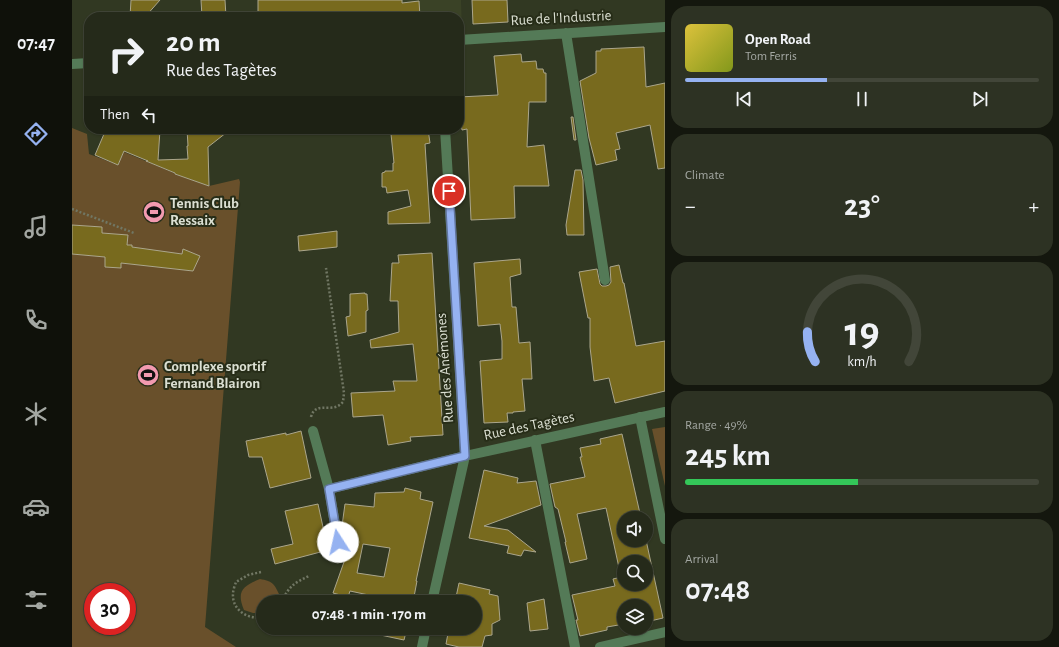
<!DOCTYPE html>
<meta charset="utf-8">
<style>
body{margin:0;font-family:"Alegreya Sans",sans-serif;background:#2d3223;color:#f1f3f6;height:100vh;display:flex;flex-direction:column;font-size:15px;white-space:nowrap}
*{box-sizing:border-box;margin:0}
p{font-size:13px;color:#a3a7a2}
.icon{flex:none;width:22px;height:22px;fill:none;stroke:currentColor;stroke-width:2;stroke-linecap:round;stroke-linejoin:round}
.map{position:relative;flex:1;overflow:hidden}
.sheet{display:flex;flex-direction:column;gap:6px;padding:6px;background:#14170e;width:394px}
.sheet>*{flex:none}
.top-card{position:absolute;left:12px;top:12px;width:380px;height:122px;border-radius:16px;box-shadow:0 1px 3px #0004,0 0 0 1px #424639;background:#252a1a;color:#f1f3f6;overflow:hidden}
.tools{position:absolute;left:545px;top:511px;display:grid;gap:8px}
.tools a{display:grid;place-items:center;width:36px;height:36px;border-radius:50%;background:#252a1a;box-shadow:0 1px 3px #0004,0 0 0 1px #424639;font-size:20px}
.speed{position:absolute;left:12px;top:583px;display:flex;gap:8px;font-size:20px;font-weight:700;text-align:center}
.speed>*{display:grid;place-content:center;width:52px;height:52px;border-radius:50%;background:#252a1a;box-shadow:0 1px 3px #0004,0 0 0 1px #424639;line-height:1}
.speed .limit{border:6px solid #d22;background:#fff;color:#111}
.pin{position:absolute;display:grid;place-items:center;width:34px;height:34px;color:#fff;margin:-17px;border:2px solid #fff;border-radius:50%;box-shadow:0 1px 4px #0007}
.me{position:absolute;width:44px;margin:-22px;rotate:350deg;stroke-linejoin:round;filter:drop-shadow(0 0 3px #0008)}
.turn{display:flex;align-items:center;gap:14px;height:84px;padding:0 16px;font-size:18px}
.turn .icon{width:52px;height:52px;stroke-width:2.5}
.turn b{display:block;font-size:28px;line-height:34px}
.then{display:flex;align-items:center;height:38px;padding:0 16px;background:#0003;gap:8px;font-size:15px}
.big{font-size:30px;font-weight:600;line-height:1.1}
.sheet .widget{flex:1;display:flex;flex-direction:column;justify-content:center;gap:6px;min-width:0;padding:0 14px;border-radius:16px;background:#2d3223}
.sheet .dial{align-items:center;gap:0}
.dial svg{height:104px;overflow:visible;fill:none;stroke:#424639;stroke-width:7;stroke-linecap:round;text-anchor:middle}
.dial text{fill:#f1f3f6;stroke:none}
.song{display:flex;align-items:center;gap:12px}
.cover{width:48px;height:48px;border-radius:6px;background:linear-gradient(135deg,hsl(50 70% 55%),hsl(70 70% 35%))}
.played{height:4px;border-radius:2px;background:linear-gradient(90deg,#95b2f1 40%,#424639 40%)}
.keys{display:flex;justify-content:space-around;direction:ltr}
.heat{display:flex;justify-content:space-between;align-items:center;font-size:22px;direction:ltr}
.charge{height:6px;border-radius:3px;background:linear-gradient(90deg,#34c759 49%,#424639 0)}
.trip{position:absolute;left:184px;top:595px;width:226px;height:40px;border-radius:20px;background:#252a1a;box-shadow:0 1px 3px #0004,0 0 0 1px #424639;font-weight:600;line-height:40px;text-align:center}
main{display:flex;flex:1;min-height:0}
.menu{display:flex;flex-direction:column;width:72px;justify-content:space-around;align-items:center;background:#0f110a;color:#a3a7a2}
.menu .icon{width:28px;height:28px}
.menu .current{color:#95b2f1}
.menu b{font-size:18px;color:#f1f3f6}
.map>svg:first-child{display:block}
</style>
<main>
<nav class="menu">
<b>07:47</b>
<svg class="icon current" aria-label="directions" viewBox="0 0 24 24"><path d="M12 3l9 9-9 9-9-9zM9 14v-3h6M13 9l2 2-2 2"/></svg>
<svg class="icon" aria-label="music" viewBox="0 0 24 24"><path d="M9 18V5l10-2v13"/><circle cx="6" cy="18" r="3"/><circle cx="16" cy="16" r="3"/></svg>
<svg class="icon" aria-label="phone" viewBox="0 0 24 24"><path d="M5 4h4l2 5-3 2q2 4 5 5l2-3 5 2v4C11 20 4 13 5 4z"/></svg>
<svg class="icon" aria-label="climate" viewBox="0 0 24 24"><path d="M12 3v18M4 7l16 10M4 17L20 7"/></svg>
<svg class="icon" aria-label="car" viewBox="0 0 24 24"><path d="M5 17H2v-5l4-1 3-4h7l3 4 3 1v5h-3M9 17h6M6 11h13"/><circle cx="7" cy="17" r="2"/><circle cx="17" cy="17" r="2"/></svg>
<svg class="icon" aria-label="filters" viewBox="0 0 24 24"><path d="M4 7h16M4 17h16"/><circle cx="9" cy="7" r="2"/><circle cx="15" cy="17" r="2"/></svg>
</nav>
<div class="map">
<svg width="593" height="647" viewBox="0 0 593 647">
<rect width="100%" height="100%" fill="#313822"/>
<path fill="#3a4226" d="M199 0H389L390 31 387 32V17H200Z"/>
<path fill="#69502b" fill-rule="evenodd" d="M0 128 15 134 17 154 46 165 52 152 102 173 103 174 137 186 167 179 168 182 133 627 164 647H0ZM21 592H55V626H21Z
M593 427V486L580 429Z
M188 579C200 581 202 583 207 594L203 602H191V613H181L172 610C164 591 171 586 188 579Z"/>
<path fill="#786a1e" stroke="#aba68c" fill-rule="evenodd" d="M59 0H88L73 17H58Z
M129 0H153L154 17H130Z
M186 0H330V3L347 1 348 17H186Z
M400 0H435L436 22 401 24Z
M572 47 574 87 593 83V168L586 169 578 125 544 133 548 149 543 150 545 160 524 165 517 138 508 81 524 73V51H529V49Z
M449 54 450 62 464 61 465 69H471L472 73H474V102H457L455 147 472 145 477 186H442L443 218 399 220 395 129 390 130 389 124H387V97L426 95 422 56Z
M499 117H501L504 140H502Z
M115 129H159L136 147 137 186 103 174V173L74 161H76L52 151 46 165 23 155 32 134 88 130 86 160 116 159 115 146H116Z
M327 129H356L358 143 353 144 358 223 316 224V212L339 206 336 190 315 193 314 187H310V173L313 172V171H321V163H322L319 134H328Z
M503 170H509L511 180 512 235H495L494 225Z
M0 225 30 227V233L56 235 55 245H60V247L110 254 111 249 128 256 121 271 49 263V268L33 267V257L0 254Z
M265 231V247L227 251 226 236Z
M360 253 371 435 338 437 339 441 316 445 311 415 281 417 279 393 323 391 321 381H345L341 344 299 348 298 340 327 332 326 301H318L320 263H327L326 255Z
M448 259 449 274 438 277 440 307H444L447 343 458 342 460 379H450L453 411 441 412V413H435L436 422 412 423 408 361 430 359V341L428 324 406 326 402 263Z
M547 265 551 283H552L564 346 593 341V391L543 403 537 378 522 381 518 347V318H516L507 272 525 269 528 284 530 286H534L537 285 539 282 538 267Z
M293 293V294H295L296 310 294 311V332L276 336 274 317 278 316V294Z
M229 431 239 478 198 488 190 457H177L174 441 214 433V435Z
M550 434 569 518H552V540H574L591 618 574 622V606H552V624L535 627V630L508 636 504 620H506L500 595 543 586 541 579 549 577 534 508 505 514 515 559 498 563 493 542H494L486 509 483 507 478 484 513 477 508 457H510L508 448 529 444 528 439ZM552 562H574V584H552Z
M412 470 446 478 445 483 464 481 469 505 412 526 436 530 464 552 452 550 449 556 435 553 437 546 397 538Z
M333 488 349 492 348 499 361 502 344 581H345L341 602H305L306 597 278 591 276 597 261 593 278 545 270 547 272 545V541L270 526 273 504 302 507 303 493 332 492ZM291 544 318 548 312 577 285 573Z
M246 504 256 550 203 564 199 549 221 544 213 511Z
M387 583 418 590 417 594 426 596 428 620 420 624V635L413 636 410 647H387L374 644 377 628H403V602H383Z
M472 599 476 629 458 631 455 603Z
M297 628H335L332 640 299 633 300 630 296 629Z"/>
<g fill="none" stroke-linecap="round" stroke-linejoin="round">
<path stroke="#717764" stroke-width="2.5" stroke-dasharray="2 2" stroke-linecap="butt" d="M0 209 62 233
M239 417C243 402 256 411 266 406 268 405 270 403 271 402L272 393 254 268
M189 572 176 575 164 582C163 585 161 590 161 594 160 610 176 620 191 617
M210 602C216 587 222 583 237 576"/>
<path stroke="#547a57" stroke-width="10" d="M494 33 533 280
M387 40 593 27
M0 64 17 63
M568 417 593 539
M241 431 257 489 266 542
M463 440 503 647
M257 489 393 456 593 412
M360 602 393 456 373 129
M350 647 354 628
M528 647 593 632"/>
</g>
<g fill="none" stroke-linecap="round" stroke-linejoin="round">
<g stroke="#61749d" stroke-width="10">
<path id="route" d="M266 542 257 489 393 456 377 191"/>
</g>
<use href="#route" stroke="#95b2f1" stroke-width="7"/>
</g>
<defs>
<g id="stadium-disc" transform="scale(1.15)"><circle r="9.5" fill="#f29ab0" stroke="#272d18"/><path d="M0-5a6.5 5 0 1 0 0 10a6.5 5 0 1 0 0-10ZM-3.5-1.8h7v3.6h-7Z" fill="#111"/></g>
</defs>
<g fill-rule="evenodd">
<use href="#stadium-disc" x="82" y="212"/>
<use href="#stadium-disc" x="76" y="375"/>
</g>
<g text-anchor="middle" dominant-baseline="central" stroke-width="4" stroke-linejoin="round" paint-order="stroke">
<g font-size="15" fill="#dbdfd2" stroke="#272d18">
<text transform="translate(489 18) rotate(-3)">Rue de l'Industrie</text>
<text transform="translate(373 368) rotate(-94)">Rue des Anémones</text>
<text transform="translate(457 426) rotate(-12)">Rue des Tagètes</text>
</g>
<g font-size="15" font-weight="bold" fill="#dbdfd2" stroke="#272d18" text-anchor="start">
<text x="98" y="203">Tennis Club<tspan x="98" dy="17">Ressaix</tspan></text>
<text x="92" y="366">Complexe sportif<tspan x="92" dy="17">Fernand Blairon</tspan></text>
</g>
</g>
</svg>
<div class="tools">
<a><svg class="icon" aria-label="sound" viewBox="0 0 24 24"><path d="M4 9h4l5-4v14l-5-4H4zM17 9q2 3 0 6"/></svg></a>
<a><svg class="icon" aria-label="search" viewBox="0 0 24 24"><circle cx="10" cy="10" r="6"/><path d="M15 15l6 6"/></svg></a>
<a><svg class="icon" aria-label="layers" viewBox="0 0 24 24"><path d="M12 4l9 5-9 5-9-5zM3 14l9 5 9-5"/></svg></a>
</div>
<div class="speed"><div class="limit">30</div></div>
<div class="pin" style="left:377px;top:191px;background:#d93025"><svg class="icon" aria-label="arrive" viewBox="0 0 24 24"><path d="M6 21V4h12l-3 4 3 4H6"/></svg></div>
<svg class="me" style="left:266px;top:542px" viewBox="-20 -20 40 40"><circle r="19" fill="#fff"/><path d="M0-13L10 11 0 6-10 11z" fill="#95b2f1"/></svg>
<div class="trip">07:48 · 1 min · 170 m</div>
<div class="top-card">
<div class="turn"><svg class="icon" aria-label="right" viewBox="0 0 24 24"><path d="M7 20v-9h11M14 6l5 5-5 5"/></svg><div><b>20 m</b>Rue des Tagètes</div></div>
<div class="then">Then<svg class="icon" aria-label="left" viewBox="0 0 24 24"><path d="M17 20v-9H6M10 6l-5 5 5 5"/></svg></div>
</div>
</div>
<section class="sheet">
<div class="widget">
<div class="song"><i class="cover"></i><div><b>Open Road</b><p>Tom Ferris</p></div></div>
<div class="played"></div>
<div class="keys"><svg class="icon" aria-label="previous" viewBox="0 0 24 24"><path d="M18 5L8 12l10 7zM5 5v14"/></svg><svg class="icon" aria-label="pause" viewBox="0 0 24 24"><path d="M8 5v14M16 5v14"/></svg><svg class="icon" aria-label="next" viewBox="0 0 24 24"><path d="M6 5l10 7-10 7zM19 5v14"/></svg></div>
</div>
<div class="widget"><p>Climate</p>
<div class="heat"><a>−</a><b class="big">23°</b><a>+</a></div>
</div>
<div class="widget dial"><svg viewBox="0 0 100 80">
<path d="M14 69A42 42 0 1 1 86 69"/>
<path d="M14 69A42 42 0 0 1 8 46" stroke="#95b2f1"/>
<text x="50" y="56" font-size="32" font-weight="700">19</text>
<text x="50" y="72" font-size="11">km/h</text>
</svg></div>
<div class="widget"><p>Range · 49%</p><b class="big">245 km</b><div class="charge"></div></div>
<div class="widget"><p>Arrival</p><b class="big">07:48</b></div>
</section>
</main>
